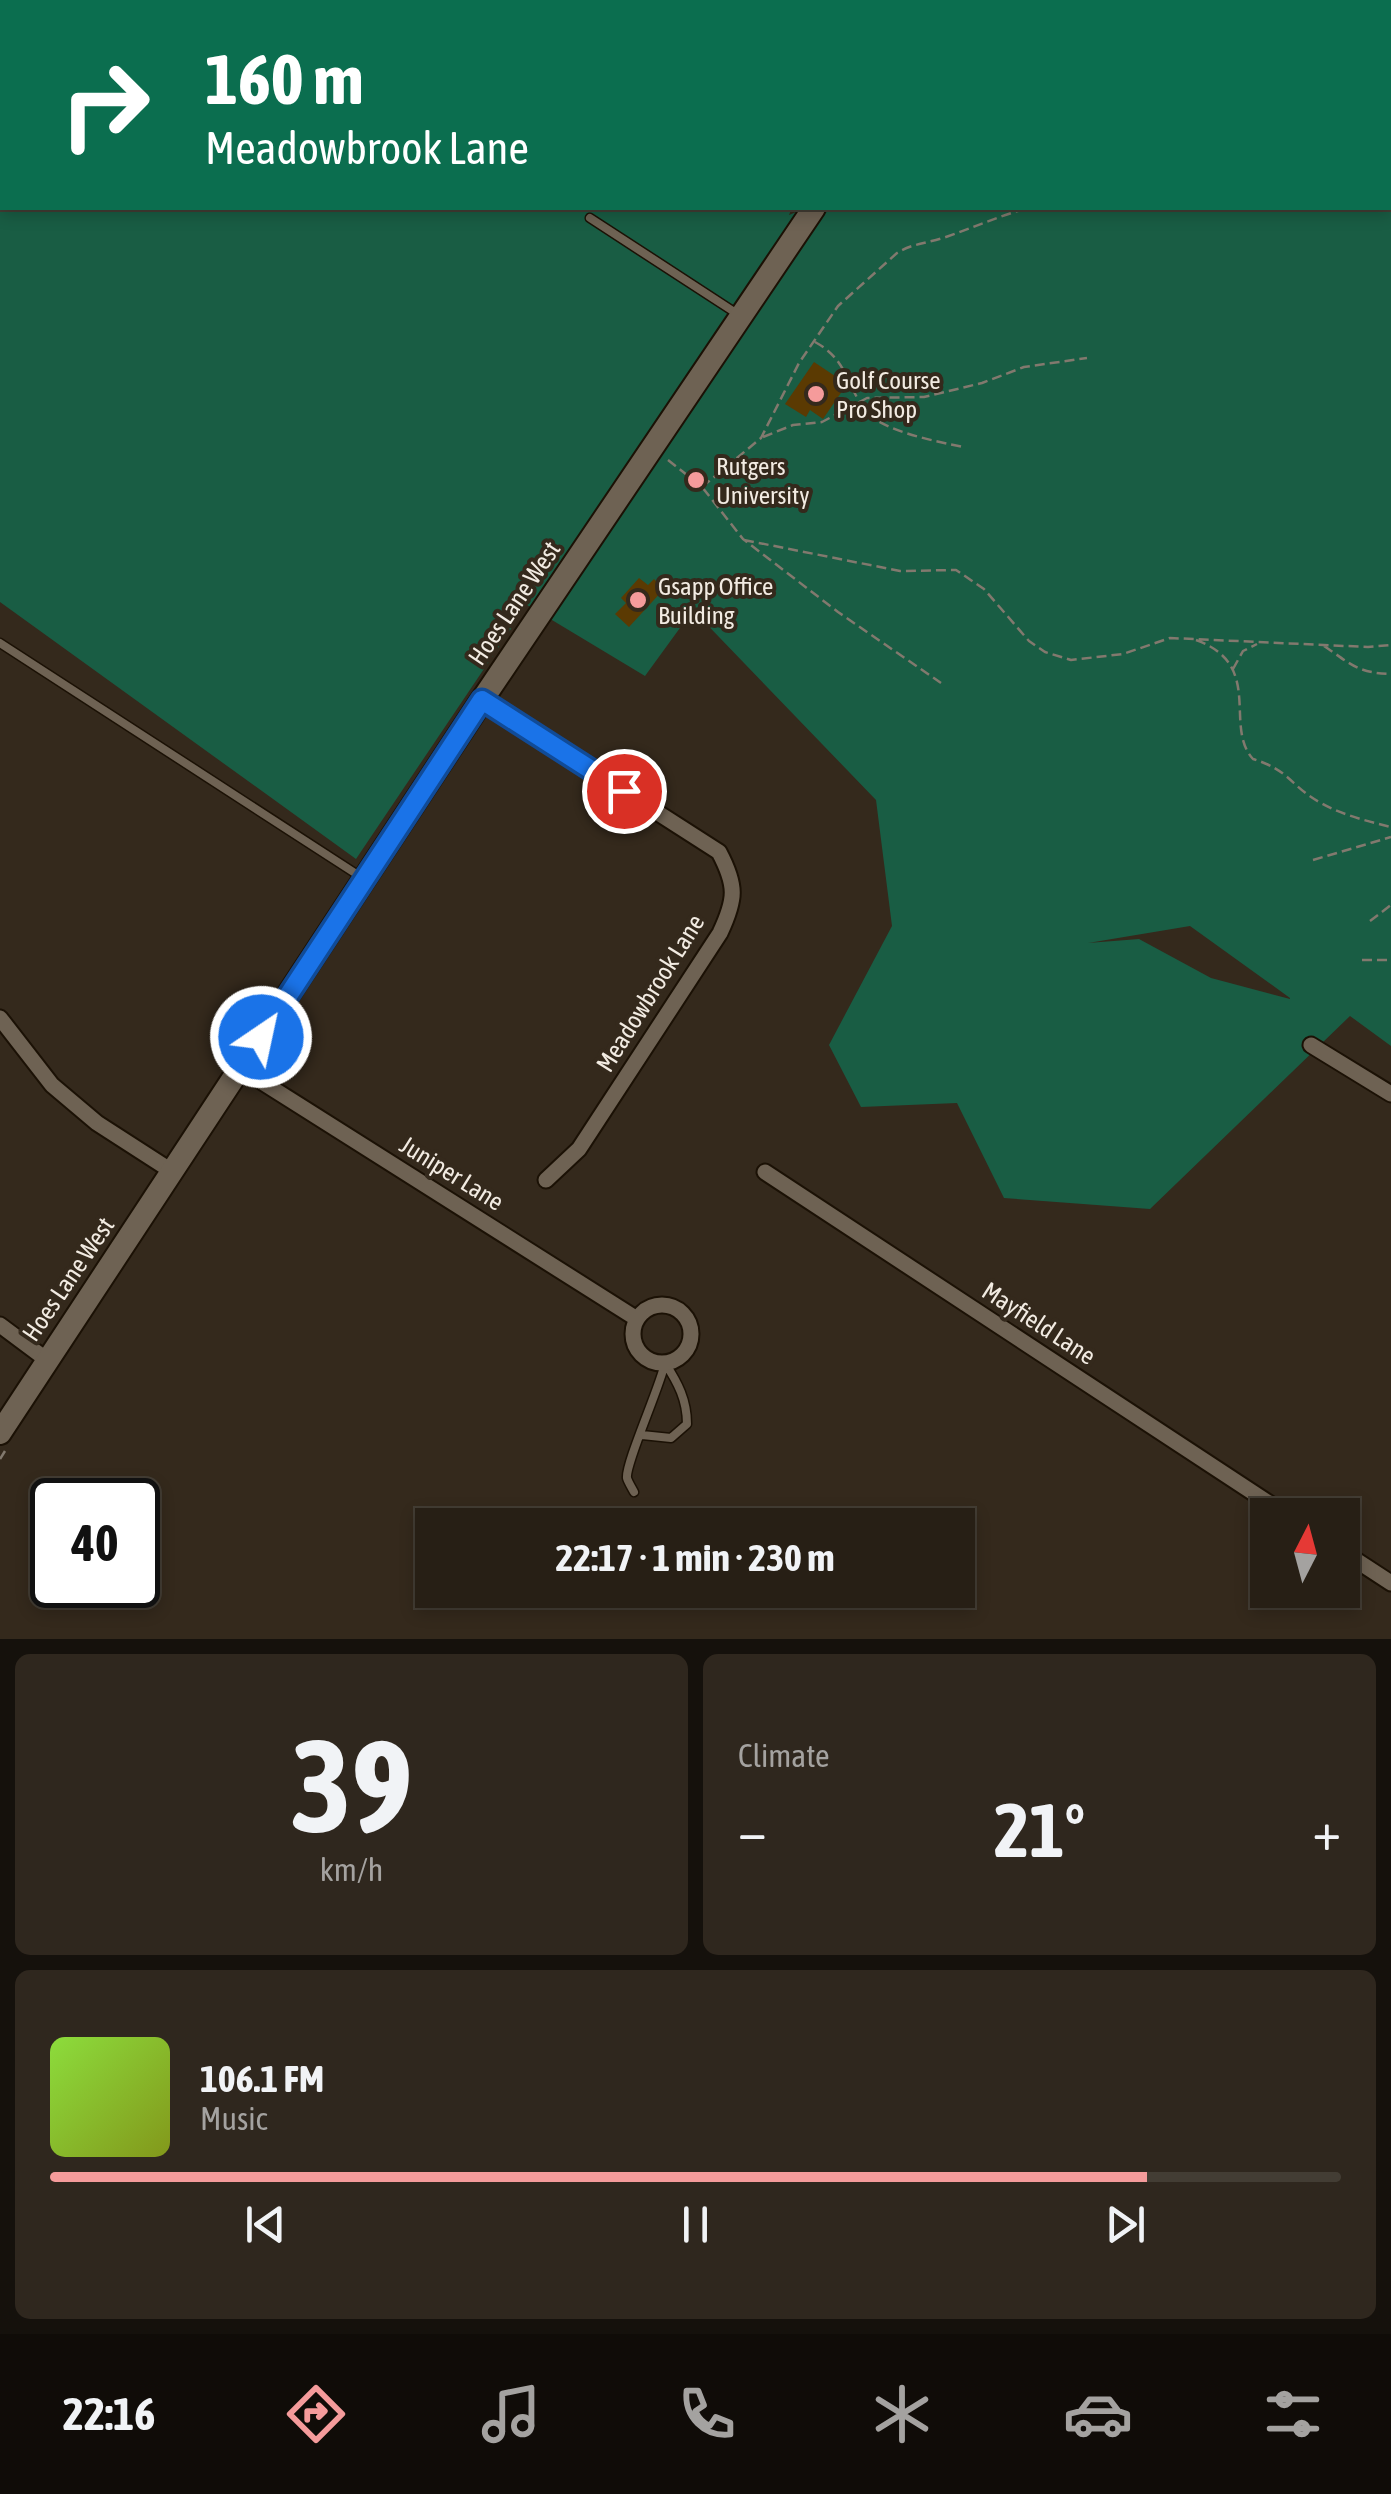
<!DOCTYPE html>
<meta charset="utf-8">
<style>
body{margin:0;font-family:"Asap Condensed",sans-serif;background:#2f271e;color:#f1f3f6;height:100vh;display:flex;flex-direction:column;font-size:38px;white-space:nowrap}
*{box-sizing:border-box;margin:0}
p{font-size:32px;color:#a4a2a0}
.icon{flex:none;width:55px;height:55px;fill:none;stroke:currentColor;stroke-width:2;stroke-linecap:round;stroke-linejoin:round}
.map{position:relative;height:1639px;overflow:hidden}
.sheet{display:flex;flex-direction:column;gap:15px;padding:15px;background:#15110c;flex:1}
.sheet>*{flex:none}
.guide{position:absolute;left:0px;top:0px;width:1392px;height:210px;box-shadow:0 5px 15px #0003,0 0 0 2px #433d34;background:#0b6e4f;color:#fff;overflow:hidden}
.needle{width:65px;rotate:6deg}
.fabs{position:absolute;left:1250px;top:1498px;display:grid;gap:20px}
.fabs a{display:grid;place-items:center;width:110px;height:110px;border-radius:0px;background:#271f15;box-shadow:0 5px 15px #0003,0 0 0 2px #433d34;font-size:50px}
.speed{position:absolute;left:30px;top:1478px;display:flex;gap:20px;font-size:50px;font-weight:700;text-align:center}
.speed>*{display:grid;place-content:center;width:130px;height:130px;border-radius:50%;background:#271f15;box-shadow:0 5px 15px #0003,0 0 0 2px #433d34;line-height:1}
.speed .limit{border:5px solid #111;border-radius:15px;background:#fff;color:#111}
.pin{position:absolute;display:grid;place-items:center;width:85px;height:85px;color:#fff;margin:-42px;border:5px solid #fff;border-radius:50%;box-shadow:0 2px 10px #0007}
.me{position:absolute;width:110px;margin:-55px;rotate:34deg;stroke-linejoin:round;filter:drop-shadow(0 0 8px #0008)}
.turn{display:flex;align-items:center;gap:35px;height:210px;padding:0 40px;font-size:45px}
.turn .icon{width:130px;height:130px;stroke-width:2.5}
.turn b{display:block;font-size:70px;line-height:85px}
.big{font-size:75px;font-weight:700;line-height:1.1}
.sheet .card{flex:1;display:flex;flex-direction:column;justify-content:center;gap:15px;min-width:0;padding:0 35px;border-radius:15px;background:#2f271e}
.sheet .dial{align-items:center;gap:0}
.dial b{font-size:130px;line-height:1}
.song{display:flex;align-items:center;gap:30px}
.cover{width:120px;height:120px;border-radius:15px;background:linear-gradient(135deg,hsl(90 70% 55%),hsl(70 70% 35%))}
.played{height:10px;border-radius:5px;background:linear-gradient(90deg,#f59b9b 85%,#433d34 85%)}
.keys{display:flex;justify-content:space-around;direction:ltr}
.heat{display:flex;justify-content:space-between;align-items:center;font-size:55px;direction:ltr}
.sheet .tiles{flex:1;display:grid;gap:15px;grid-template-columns:1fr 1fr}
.card:last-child{grid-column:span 2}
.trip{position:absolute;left:415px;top:1508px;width:560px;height:100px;border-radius:0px;background:#271f15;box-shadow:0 5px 15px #0003,0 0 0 2px #433d34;font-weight:700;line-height:100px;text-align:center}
.tab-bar{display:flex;height:160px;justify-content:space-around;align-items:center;background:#100c08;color:#a4a2a0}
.tab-bar .icon{width:70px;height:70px}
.tab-bar .on{color:#f59b9b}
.tab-bar b{font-size:45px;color:#f1f3f6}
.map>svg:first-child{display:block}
</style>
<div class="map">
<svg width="1391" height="1639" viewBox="0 0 1391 1639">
<rect width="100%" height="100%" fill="#34291c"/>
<path fill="#195d44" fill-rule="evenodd" d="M0 0H928L2 2V140Z
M1265 0H1391V1046L1350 1016 1150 1209 1004 1198 957 1103 861 1107 829 1045 892 926 876 800 693 610 645 676 527 605 356 859 0 602V181L2 180V208H792L789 215 806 208H1390V2H1261ZM1190 926 1290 998V999L1211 978 1139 939 1088 943Z"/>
<path fill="#5b3a02" d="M814 362 847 384 823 419 810 410 806 417 785 404Z
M639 578 648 585 654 579 664 589 629 627 615 614 626 603 621 598Z"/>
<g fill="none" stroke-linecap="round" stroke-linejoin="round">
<g stroke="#1b1105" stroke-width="11">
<path id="lane" d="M590 218 739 315
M0 643 361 877
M642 1435 671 1438 687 1424C687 1400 678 1383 665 1363
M634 1492C632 1488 628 1482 627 1478 625 1464 660 1387 665 1363"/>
</g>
<g stroke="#1b1105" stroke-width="19">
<path id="street" d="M1233 2 1237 0
M482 700 719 852C737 886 736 899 720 933L579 1149 546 1180
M0 1018 52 1085 97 1123 173 1172
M1311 1045 1391 1094
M240 1068 637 1319
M765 1172 1287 1515
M633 1334a29 29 0 1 1 58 0a29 29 0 1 1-58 0Z
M0 1325 47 1360
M1342 1551 1391 1583"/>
</g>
<g stroke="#1b1105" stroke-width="26">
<path id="secondary" d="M951 2 953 0
M0 1433 482 700 814 208"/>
</g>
<path stroke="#82796e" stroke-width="2.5" stroke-dasharray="10 5" stroke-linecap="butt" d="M815 342C848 360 846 386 866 411 881 431 939 442 963 447
M763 437 793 425 822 422 867 398 924 397 982 383 1024 367 1087 358
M668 460 702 487 743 539 838 612 941 683
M702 487 761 438 799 363 838 306 897 253C911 244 927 243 943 238 972 228 999 216 1028 208
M744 540 900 571 956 570 984 589 1029 641 1045 652 1071 660 1123 654 1170 638 1368 647 1391 645
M1196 640C1265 665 1223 726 1253 759 1290 770 1291 787 1321 803 1342 815 1367 821 1391 827
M1324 646C1351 664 1357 673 1391 674
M1233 669 1243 651 1257 644
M1313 860 1391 837
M1370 921 1391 905
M1362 960H1388
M0 1459 5 1451"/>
<use href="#lane" stroke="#6e6253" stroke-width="8"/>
<use href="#street" stroke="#6e6253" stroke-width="15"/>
<use href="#secondary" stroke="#6e6253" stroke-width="22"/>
</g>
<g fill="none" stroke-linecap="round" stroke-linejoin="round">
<g stroke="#114b97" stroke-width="25">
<path id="route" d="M261 1037 482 700 624 791"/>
</g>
<use href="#route" stroke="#1a73e8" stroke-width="18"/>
</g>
<g fill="#f59b9b" stroke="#34291c" stroke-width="4">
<circle cx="816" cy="394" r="10"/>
<circle cx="696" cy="480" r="10"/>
<circle cx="638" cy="600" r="10"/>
</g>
<g text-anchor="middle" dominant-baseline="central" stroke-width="8" stroke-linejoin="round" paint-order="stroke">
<g font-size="25" fill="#f2ebe2" stroke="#34291c" text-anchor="start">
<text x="836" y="380">Golf Course<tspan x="836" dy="29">Pro Shop</tspan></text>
<text x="716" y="466">Rutgers<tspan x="716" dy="29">University</tspan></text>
<text x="658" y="586">Gsapp Office<tspan x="658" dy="29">Building</tspan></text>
</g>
<g font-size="25" fill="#f2ebe2" stroke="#34291c">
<text transform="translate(514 603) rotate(-56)">Hoes Lane West</text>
<text transform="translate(650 993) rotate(-58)">Meadowbrook Lane</text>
<text transform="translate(452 1173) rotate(32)">Juniper Lane</text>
<text transform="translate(68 1279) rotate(-56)">Hoes Lane West</text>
<text transform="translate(1039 1323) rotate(33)">Mayfield Lane</text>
</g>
</g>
</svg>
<div class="fabs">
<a><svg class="needle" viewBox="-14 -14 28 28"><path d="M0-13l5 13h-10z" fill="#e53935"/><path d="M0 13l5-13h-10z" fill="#a4a2a0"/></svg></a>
</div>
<div class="speed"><div class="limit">40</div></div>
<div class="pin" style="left:624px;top:791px;background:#d93025"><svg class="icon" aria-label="arrive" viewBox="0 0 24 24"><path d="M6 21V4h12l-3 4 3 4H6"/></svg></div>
<svg class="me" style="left:261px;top:1037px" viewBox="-20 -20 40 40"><circle r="17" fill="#1a73e8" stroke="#fff" stroke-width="3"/><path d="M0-11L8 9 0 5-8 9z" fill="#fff"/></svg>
<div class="trip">22:17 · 1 min · 230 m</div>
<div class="guide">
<div class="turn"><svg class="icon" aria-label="right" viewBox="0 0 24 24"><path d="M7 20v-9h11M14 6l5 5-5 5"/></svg><div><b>160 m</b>Meadowbrook Lane</div></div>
</div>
</div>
<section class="sheet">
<div class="tiles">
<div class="card dial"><b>39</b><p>km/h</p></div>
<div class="card"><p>Climate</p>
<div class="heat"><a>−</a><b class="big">21°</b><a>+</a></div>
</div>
<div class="card">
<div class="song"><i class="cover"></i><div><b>106.1 FM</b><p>Music</p></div></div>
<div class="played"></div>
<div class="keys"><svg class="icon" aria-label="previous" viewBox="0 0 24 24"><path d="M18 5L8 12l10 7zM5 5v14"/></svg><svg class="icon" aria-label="pause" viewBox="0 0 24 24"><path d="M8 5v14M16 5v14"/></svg><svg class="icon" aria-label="next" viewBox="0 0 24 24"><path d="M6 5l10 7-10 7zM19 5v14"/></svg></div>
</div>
</div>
</section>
<nav class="tab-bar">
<b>22:16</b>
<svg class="icon on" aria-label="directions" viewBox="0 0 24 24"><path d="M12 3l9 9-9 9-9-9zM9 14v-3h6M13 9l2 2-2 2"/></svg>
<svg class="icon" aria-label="music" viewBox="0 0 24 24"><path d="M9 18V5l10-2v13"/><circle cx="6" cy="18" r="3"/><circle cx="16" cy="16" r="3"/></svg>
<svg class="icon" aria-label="phone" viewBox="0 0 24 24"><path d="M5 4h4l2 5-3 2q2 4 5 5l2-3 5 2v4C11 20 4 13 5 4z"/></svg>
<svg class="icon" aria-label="climate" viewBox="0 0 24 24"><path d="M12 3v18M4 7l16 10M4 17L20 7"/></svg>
<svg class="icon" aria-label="car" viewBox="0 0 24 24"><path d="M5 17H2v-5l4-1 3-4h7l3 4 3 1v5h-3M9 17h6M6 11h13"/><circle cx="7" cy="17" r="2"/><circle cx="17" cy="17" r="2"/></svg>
<svg class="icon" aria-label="filters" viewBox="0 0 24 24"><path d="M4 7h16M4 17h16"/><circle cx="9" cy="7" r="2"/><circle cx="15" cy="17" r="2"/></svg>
</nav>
